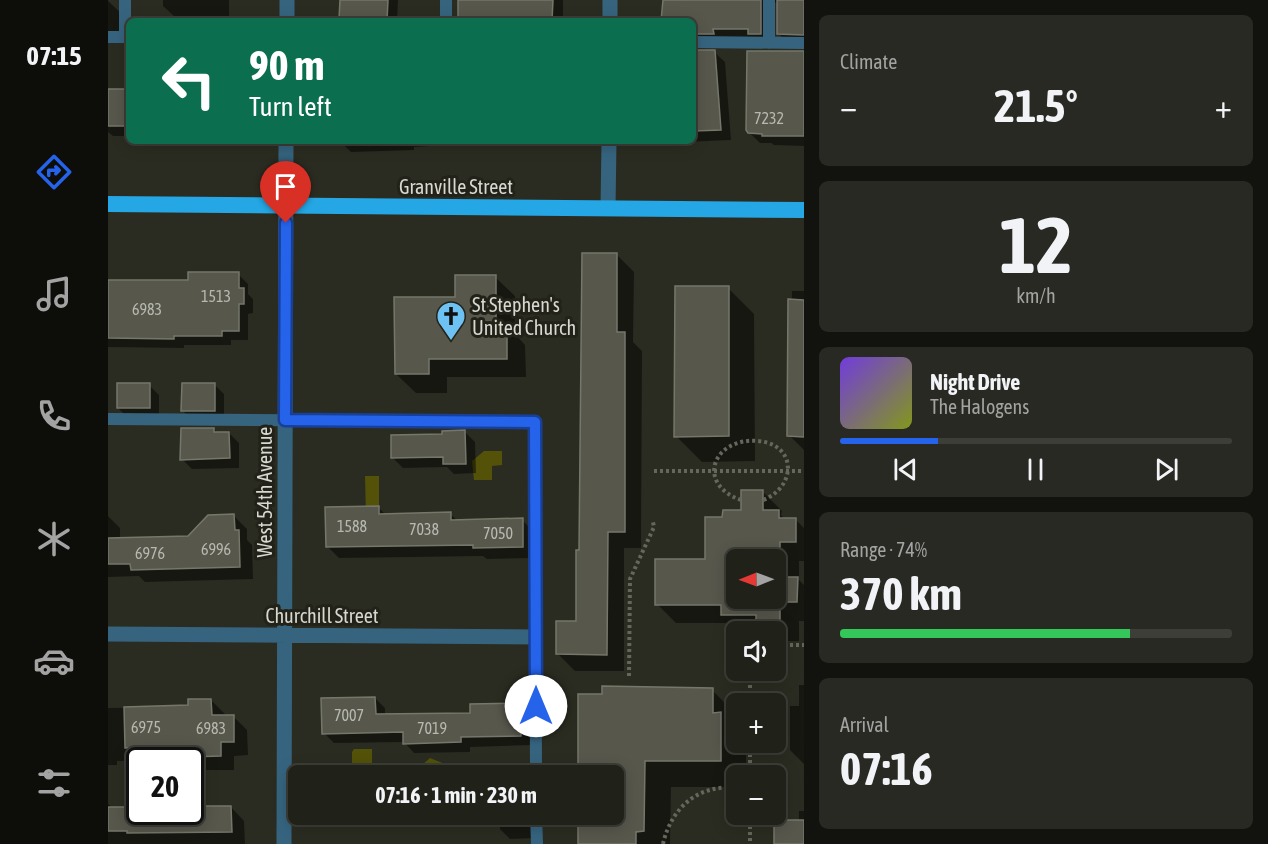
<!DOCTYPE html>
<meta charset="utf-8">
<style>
body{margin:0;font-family:"Asap Condensed",sans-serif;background:#282922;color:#f1f3f6;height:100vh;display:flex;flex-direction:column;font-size:22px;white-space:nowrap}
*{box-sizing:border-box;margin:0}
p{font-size:20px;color:#a2a3a2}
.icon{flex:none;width:33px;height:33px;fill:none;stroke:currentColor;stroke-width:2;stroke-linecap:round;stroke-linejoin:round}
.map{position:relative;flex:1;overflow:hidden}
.drawer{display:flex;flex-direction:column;gap:15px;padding:15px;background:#12120e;width:464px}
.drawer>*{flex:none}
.banner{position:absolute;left:18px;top:18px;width:570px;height:126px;border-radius:9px;box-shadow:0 3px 15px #0003,0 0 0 2px #3d3e38;background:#0b6e4f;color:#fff;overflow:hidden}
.needle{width:39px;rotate:269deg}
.controls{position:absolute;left:618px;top:549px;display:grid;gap:12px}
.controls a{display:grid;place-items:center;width:60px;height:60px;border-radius:9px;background:#202119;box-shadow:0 3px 15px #0003,0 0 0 2px #3d3e38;font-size:30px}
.speed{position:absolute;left:18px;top:747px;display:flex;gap:12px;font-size:30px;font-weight:700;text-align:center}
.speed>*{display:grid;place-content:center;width:78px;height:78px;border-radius:50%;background:#202119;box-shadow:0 3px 15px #0003,0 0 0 2px #3d3e38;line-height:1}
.speed .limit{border:3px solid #111;border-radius:9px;background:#fff;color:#111}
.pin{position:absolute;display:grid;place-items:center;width:51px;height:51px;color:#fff;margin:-62px -26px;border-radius:50% 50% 50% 0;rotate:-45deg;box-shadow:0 0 6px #0007}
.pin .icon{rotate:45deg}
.me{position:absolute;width:66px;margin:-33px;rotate:0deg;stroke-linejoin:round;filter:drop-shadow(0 0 4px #0008)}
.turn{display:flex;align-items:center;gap:21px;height:126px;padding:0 24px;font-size:27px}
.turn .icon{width:78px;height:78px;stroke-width:2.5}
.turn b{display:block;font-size:42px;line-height:51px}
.big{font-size:45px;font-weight:700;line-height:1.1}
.drawer .widget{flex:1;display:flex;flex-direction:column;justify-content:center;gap:9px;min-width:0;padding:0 21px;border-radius:9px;background:#282922}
.drawer .dial{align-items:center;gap:0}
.dial b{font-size:78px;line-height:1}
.song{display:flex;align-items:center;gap:18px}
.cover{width:72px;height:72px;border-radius:9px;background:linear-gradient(135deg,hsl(260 70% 55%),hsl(70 70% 35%))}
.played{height:6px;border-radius:3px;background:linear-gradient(90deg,#2563eb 25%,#3d3e38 25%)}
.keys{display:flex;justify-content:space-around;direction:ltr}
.heat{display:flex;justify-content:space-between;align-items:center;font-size:33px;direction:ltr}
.charge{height:9px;border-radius:4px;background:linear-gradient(90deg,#34c759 74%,#3d3e38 0)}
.trip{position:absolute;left:180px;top:765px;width:336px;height:60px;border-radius:9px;background:#202119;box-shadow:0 3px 15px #0003,0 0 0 2px #3d3e38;font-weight:700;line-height:60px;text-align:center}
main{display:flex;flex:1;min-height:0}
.menu{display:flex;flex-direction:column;width:108px;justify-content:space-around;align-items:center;background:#0d0d0a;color:#a2a3a2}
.menu .icon{width:42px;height:42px}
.menu .current{color:#2563eb}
.menu b{font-size:27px;color:#f1f3f6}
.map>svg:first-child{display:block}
</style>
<main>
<nav class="menu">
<b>07:15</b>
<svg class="icon current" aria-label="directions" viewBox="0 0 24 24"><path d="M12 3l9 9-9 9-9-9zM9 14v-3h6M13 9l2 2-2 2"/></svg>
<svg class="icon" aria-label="music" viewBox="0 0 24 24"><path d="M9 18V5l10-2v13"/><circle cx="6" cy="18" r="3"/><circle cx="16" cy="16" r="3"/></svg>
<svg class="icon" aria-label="phone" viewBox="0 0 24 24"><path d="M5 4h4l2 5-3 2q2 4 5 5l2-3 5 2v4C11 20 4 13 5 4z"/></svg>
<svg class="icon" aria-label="climate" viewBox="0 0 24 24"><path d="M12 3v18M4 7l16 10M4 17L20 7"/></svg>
<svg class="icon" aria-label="car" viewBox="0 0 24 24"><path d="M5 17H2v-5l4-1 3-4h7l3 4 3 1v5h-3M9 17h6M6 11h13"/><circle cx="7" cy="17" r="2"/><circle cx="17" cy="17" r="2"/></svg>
<svg class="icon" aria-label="filters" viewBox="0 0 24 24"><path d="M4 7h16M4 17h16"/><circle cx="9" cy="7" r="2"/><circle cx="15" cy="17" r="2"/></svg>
</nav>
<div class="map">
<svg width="697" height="844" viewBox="0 0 697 844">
<rect width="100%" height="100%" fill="#2b2c21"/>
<path fill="#535208" d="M376 451H394V465L384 466V480H366L364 461Z
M257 476H271V515H258Z
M637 629H677V651H668V632L637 631Z
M246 749H264V775H244V752Z
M322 758 342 766 339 775H319L314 765Z"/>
<path fill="#0007" fill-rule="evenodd" d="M55 0H121V18L67 17 55 6Z
M234 0H290L289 21H235L233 19Z
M352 0H455V21H351Z
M556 0H697V44H681L671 34V2L667 3 662 44 588 48 587 51 606 52 617 62 623 140 553 143 551 141H585V21H554Z
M0 1 13 13 12 34H0Z
M641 52 697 53V146L666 145 663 143H652L641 132Z
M21 90V136H5L0 132V91Z
M232 141H321V146L306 147V150L243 152Z
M380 141H467L466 145H384Z
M509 255 526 272 525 342 534 351 533 548H516V671H467L450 654 469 623Z
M130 274 140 284V294L145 299V313L140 314V340H123V345H76V348L0 347V281L81 282Z
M387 277 407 296V334L417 345 418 377H339V393H308L288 374 348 299Z
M620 288 646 314 647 461 594 462 568 436Z
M684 291H697V451L681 435Z
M106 384 116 394V421H85L75 411Z
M41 385 51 395V418H20L10 408Z
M106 429 110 433H121L131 443V468L84 469 74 459Z
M357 432 367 442 368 473 346 474 339 467 295 468 285 458 335 435Z
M654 491 674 511 673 515 677 519H687L697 529V561H691V580L697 586V621H691V641H668V632H632L624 623H568L549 604 598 561 616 519 634 512ZM628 560H668V598H628Z
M270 507 278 515 342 514 350 521 414 520 426 532V558L379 559 375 556 231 558 219 546Z
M0 516 12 528V539L80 537 126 516 139 529V540L144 545 145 579 37 582 31 576 0 577Z
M691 685H697V765L682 750V706H691Z
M604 690 628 714V742H638V776H628V787H563L562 844H472L506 814V776Z
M267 698 277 708V716L364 714 412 704 422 714 423 745 362 747V752L306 753 296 742 226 743 216 733Z
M103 700 117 714V716H125L139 730 140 755 126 756V770H96L85 760 9 761V765H0V708L81 707Z
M0 804 6 809 32 812H82L123 807 136 821 137 844H0Z
M691 811H697V844H667L691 821Z
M392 814H424L428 838 402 839 392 829Z"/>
<path fill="#57574c" stroke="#76776b" stroke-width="1.5" d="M232 0H280L279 21 231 19Z
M350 0H445L444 21H350Z
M555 0H653V34H640V29H605L606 34H585V21H553Z
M669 0H696V35L669 34Z
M585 50H607L613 130 586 131Z
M639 51H696V136H654V134L640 133 638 130Z
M0 89H21V126H0Z
M474 253H509V332H517V532H500L499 655 448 654V621H468V550H471Z
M80 272H131V288H136V304H131V331H114V336H66V339L0 338V280H80Z
M347 275H388V324H399V359H321V374H287L286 297H347Z
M567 286H621V436L566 437Z
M680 299 696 300V437L679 436Z
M9 383H42V408H9Z
M74 383H107V411H73Z
M73 428H106V432H121L122 458 72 460Z
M357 430 358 464H335V457L283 458V435L334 434V431Z
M633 490H655V510H671V518H688V542H672V560H628V598H668V577H690L689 602H672V622H648V615H613V605H547V559H597V517H614L615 510H633Z
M271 506V514L343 512V520L415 518V547L365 548V545L218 547 217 507Z
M126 514 127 530H131L132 567 23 570 22 564H0V538L80 536 100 515Z
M494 686 605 688V713L613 712V761H537L536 831 528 832V844H470V814H506V776H470V694H494Z
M267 697 268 714 362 713V704L413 703V736L353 737V742L295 744V732L214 734 213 698Z
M80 699H103L104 715H126V742H113V756L80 757V746L17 748 16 707 80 705Z
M82 806H123L124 832 19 833V831H0V807H32V812H82Z
M666 820H696V844H666Z"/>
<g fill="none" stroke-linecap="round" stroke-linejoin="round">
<path stroke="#65665c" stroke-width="4" stroke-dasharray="3 3" stroke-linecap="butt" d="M546 471H697
M633 500C587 484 605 437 650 441 689 444 689 487 655 500
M682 645H697
M521 676 522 579 546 527 545 522
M642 679V704
M642 742V776
M642 814V844
M555 844C563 808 590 784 628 788"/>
<path stroke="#36647f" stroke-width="12" d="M338 21V0
M0 37H21
M17 37V0
M585 42 697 43
M661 43V0
M0 419 427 422 428 776
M428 814 429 844"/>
<path stroke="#36647f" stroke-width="15" d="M179 21V0
M502 21V0
M500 208 501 141
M0 634 427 637
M176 844 178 141"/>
<path stroke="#24a7e4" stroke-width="16" d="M0 204 697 210"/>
</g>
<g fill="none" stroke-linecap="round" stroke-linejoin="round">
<g stroke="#184099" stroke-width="15">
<path id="route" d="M178 223 177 420 427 422 428 706"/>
</g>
<use href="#route" stroke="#2563eb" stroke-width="10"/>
</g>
<defs>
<g id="church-pin" transform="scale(1.5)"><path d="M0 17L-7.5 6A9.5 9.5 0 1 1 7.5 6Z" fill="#6dc2f3" stroke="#222218"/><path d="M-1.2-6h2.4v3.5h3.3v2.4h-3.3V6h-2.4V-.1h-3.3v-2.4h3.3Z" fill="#111"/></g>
</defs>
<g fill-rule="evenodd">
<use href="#church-pin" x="343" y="316"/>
</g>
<g text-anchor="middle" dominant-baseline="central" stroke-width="6" stroke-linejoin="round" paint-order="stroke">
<g font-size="16" fill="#b7b8b0">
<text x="661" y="118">7232</text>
<text x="108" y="296">1513</text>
<text x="39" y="309">6983</text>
<text x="244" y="526">1588</text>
<text x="316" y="529">7038</text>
<text x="390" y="533">7050</text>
<text x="108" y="549">6996</text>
<text x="42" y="553">6976</text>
<text x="241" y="715">7007</text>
<text x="38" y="727">6975</text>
<text x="103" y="728">6983</text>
<text x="324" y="728">7019</text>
</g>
<g font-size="20" fill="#d7d8d1" stroke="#222218">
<text x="348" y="186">Granville Street</text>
<text transform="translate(156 492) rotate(-90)">West 54th Avenue</text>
<text x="214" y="615">Churchill Street</text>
</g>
<g font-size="20" fill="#d7d8d1" stroke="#222218" text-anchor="start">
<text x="364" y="304">St Stephen's<tspan x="364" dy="23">United Church</tspan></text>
</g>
</g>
</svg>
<div class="controls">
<a><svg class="needle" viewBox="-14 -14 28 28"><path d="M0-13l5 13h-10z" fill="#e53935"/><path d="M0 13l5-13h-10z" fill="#a2a3a2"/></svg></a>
<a><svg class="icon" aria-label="sound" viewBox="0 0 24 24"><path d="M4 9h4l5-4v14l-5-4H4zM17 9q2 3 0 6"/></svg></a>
<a>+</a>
<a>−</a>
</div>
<div class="speed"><div class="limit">20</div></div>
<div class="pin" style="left:178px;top:223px;background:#d93025"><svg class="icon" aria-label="arrive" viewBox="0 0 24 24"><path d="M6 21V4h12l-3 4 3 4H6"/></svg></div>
<svg class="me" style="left:428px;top:706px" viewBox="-20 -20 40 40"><circle r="19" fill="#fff"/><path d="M0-13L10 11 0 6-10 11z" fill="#2563eb"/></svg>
<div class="trip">07:16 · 1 min · 230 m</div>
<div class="banner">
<div class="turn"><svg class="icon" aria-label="left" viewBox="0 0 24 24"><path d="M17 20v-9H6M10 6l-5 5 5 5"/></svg><div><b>90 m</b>Turn left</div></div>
</div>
</div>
<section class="drawer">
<div class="widget"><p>Climate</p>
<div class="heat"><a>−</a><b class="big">21.5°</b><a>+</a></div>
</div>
<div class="widget dial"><b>12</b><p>km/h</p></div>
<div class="widget">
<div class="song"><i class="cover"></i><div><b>Night Drive</b><p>The Halogens</p></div></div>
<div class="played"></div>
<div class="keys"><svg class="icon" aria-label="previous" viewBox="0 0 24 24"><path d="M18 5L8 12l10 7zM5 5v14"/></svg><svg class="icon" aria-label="pause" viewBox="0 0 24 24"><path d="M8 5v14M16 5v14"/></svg><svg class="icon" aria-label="next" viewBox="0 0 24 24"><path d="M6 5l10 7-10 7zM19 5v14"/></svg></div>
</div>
<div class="widget"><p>Range · 74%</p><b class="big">370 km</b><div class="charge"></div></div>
<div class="widget"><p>Arrival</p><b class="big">07:16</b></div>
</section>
</main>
